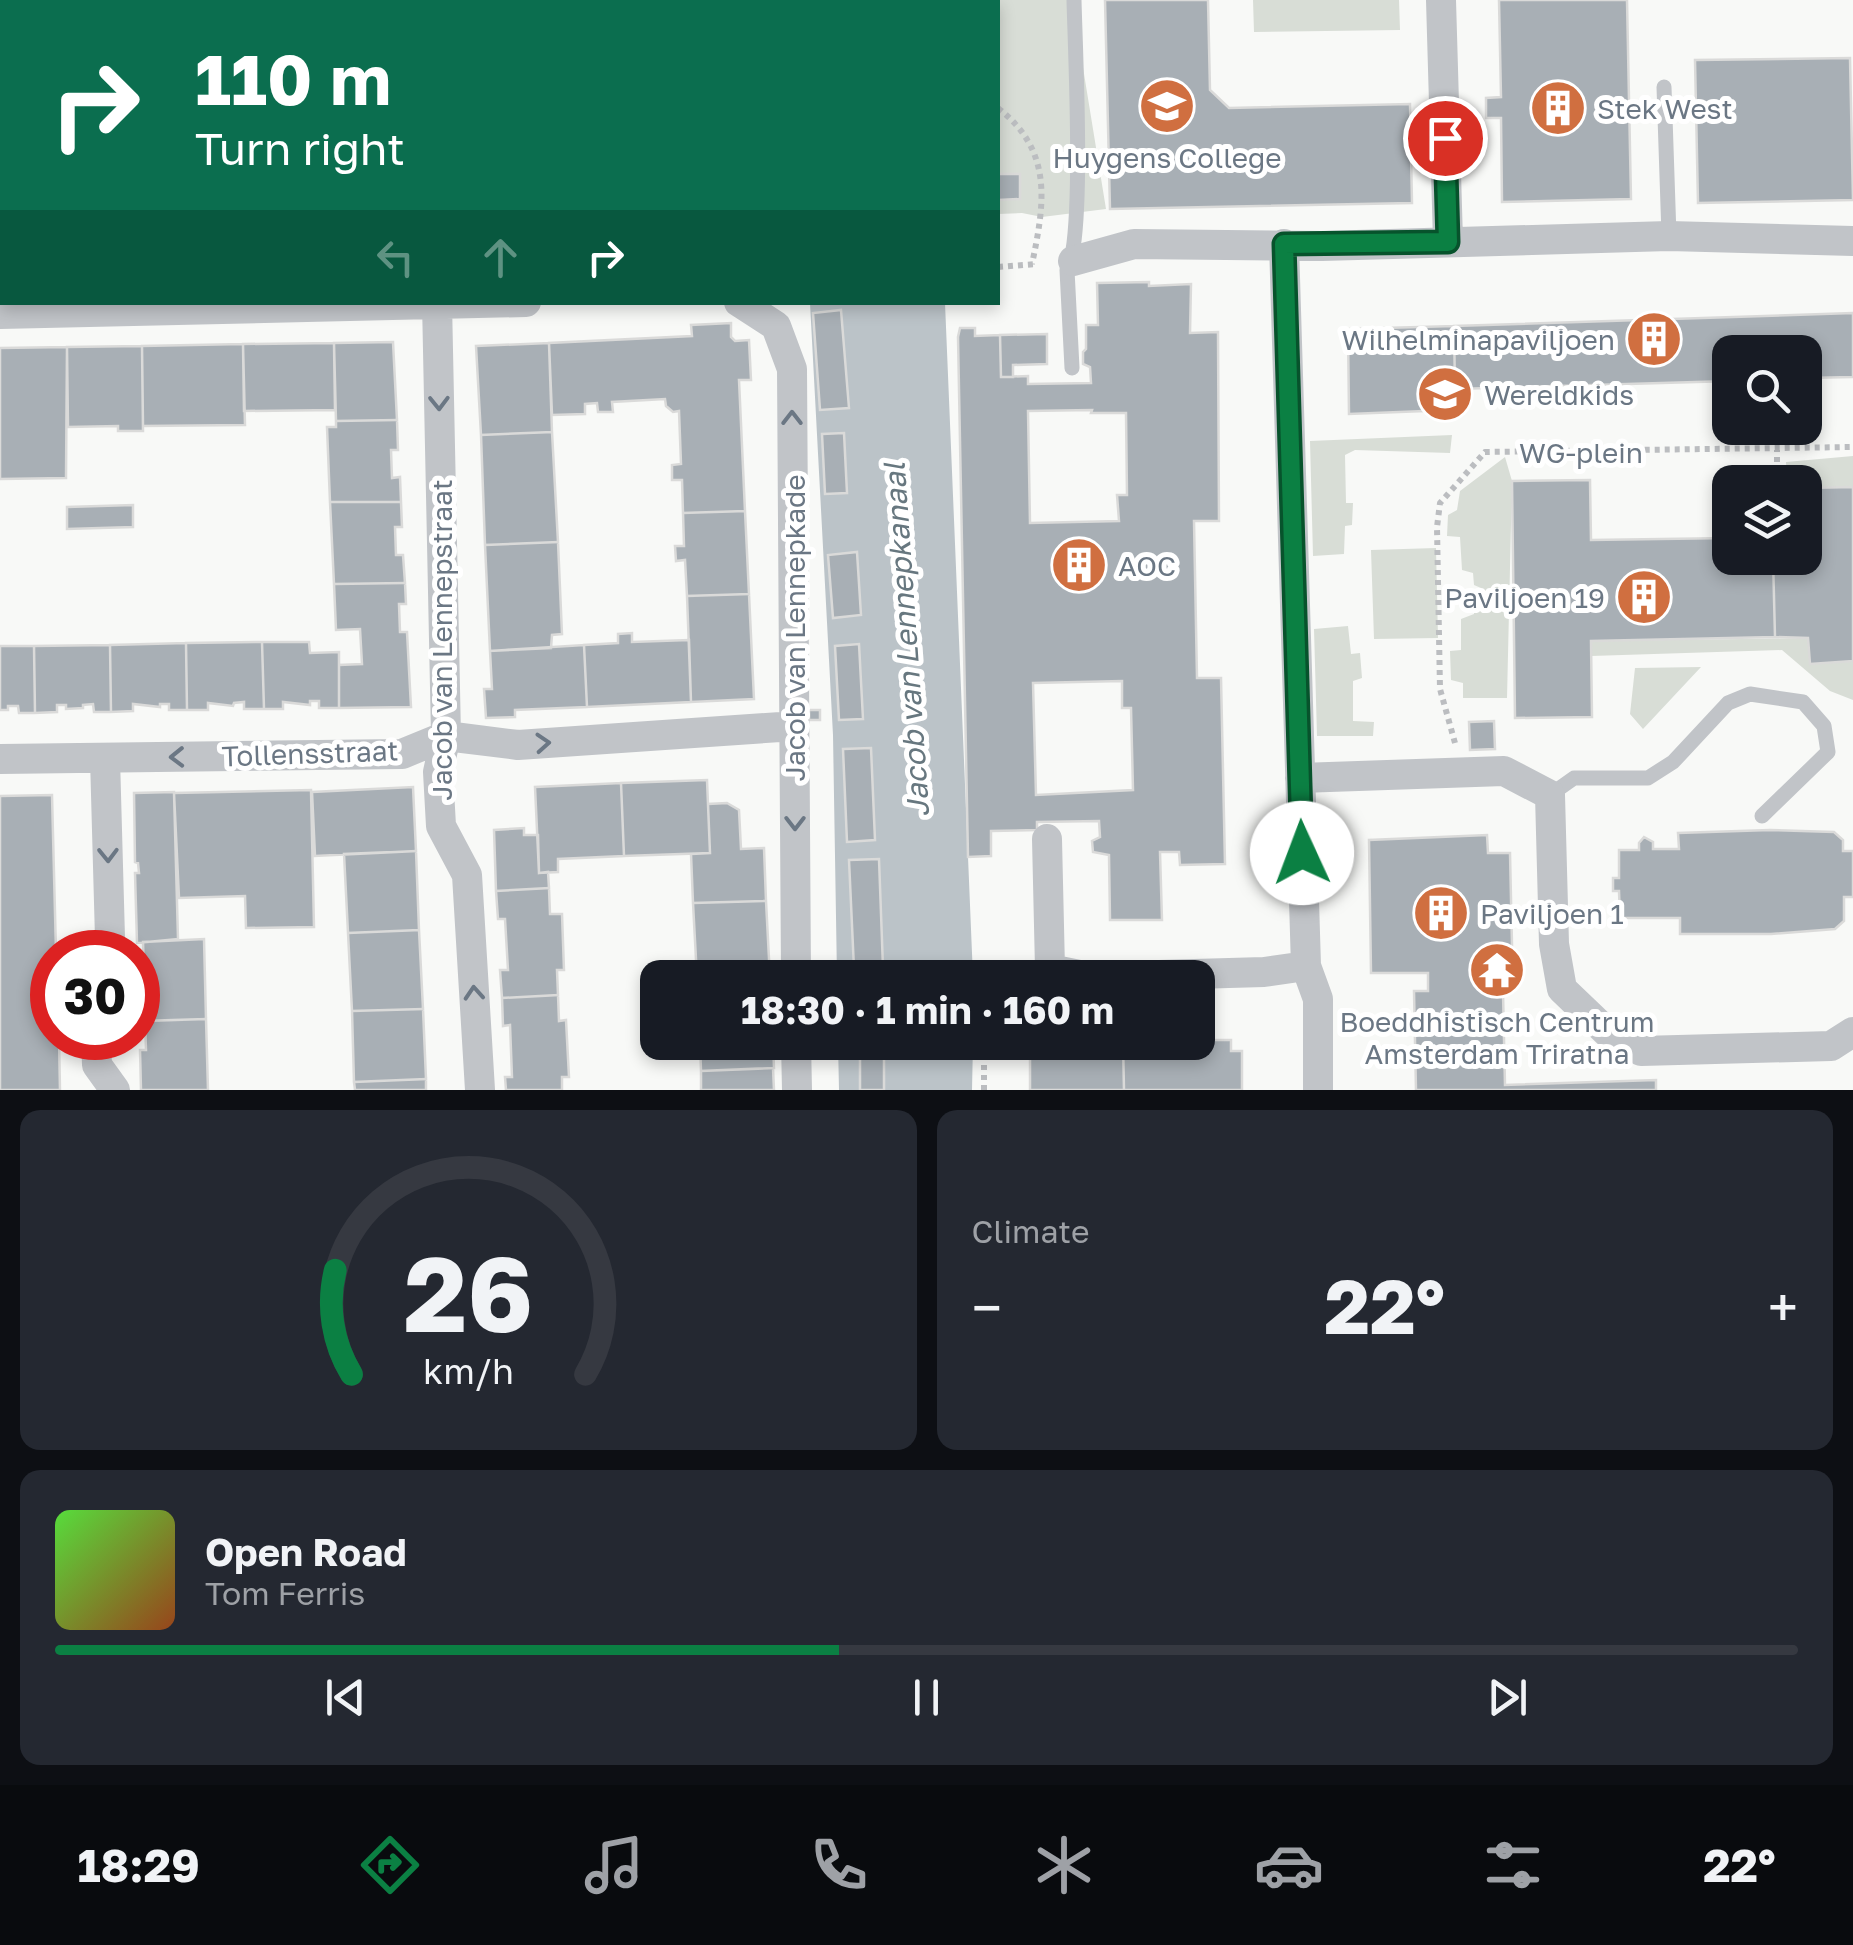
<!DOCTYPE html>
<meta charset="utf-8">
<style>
body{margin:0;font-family:"Golos Text",sans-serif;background:#242831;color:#f1f3f6;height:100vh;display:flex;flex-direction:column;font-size:38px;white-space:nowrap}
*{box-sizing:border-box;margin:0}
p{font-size:32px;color:#9ea1a6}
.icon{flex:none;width:55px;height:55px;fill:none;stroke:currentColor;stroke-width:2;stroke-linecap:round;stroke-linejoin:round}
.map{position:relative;height:1090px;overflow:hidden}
.panel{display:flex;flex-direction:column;gap:20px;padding:20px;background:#0d0f14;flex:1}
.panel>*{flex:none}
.banner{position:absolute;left:0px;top:0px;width:1000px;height:305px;box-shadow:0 5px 15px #0003;background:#0b6e4f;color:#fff;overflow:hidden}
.tools{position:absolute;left:1712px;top:335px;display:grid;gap:20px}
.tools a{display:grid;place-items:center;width:110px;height:110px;border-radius:20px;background:#171b24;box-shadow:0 5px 15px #0003;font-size:50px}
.speed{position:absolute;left:30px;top:930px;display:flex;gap:20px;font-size:50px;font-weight:700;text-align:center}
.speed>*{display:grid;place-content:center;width:130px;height:130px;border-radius:50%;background:#171b24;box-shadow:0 5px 15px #0003;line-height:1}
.speed .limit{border:15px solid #d22;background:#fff;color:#111}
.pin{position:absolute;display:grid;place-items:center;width:85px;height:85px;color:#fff;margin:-42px;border:5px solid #fff;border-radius:50%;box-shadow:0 2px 10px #0007}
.me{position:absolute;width:110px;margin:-55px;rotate:358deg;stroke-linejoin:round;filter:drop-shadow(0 0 8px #0008)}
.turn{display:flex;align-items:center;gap:35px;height:210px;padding:0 30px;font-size:45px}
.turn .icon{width:130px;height:130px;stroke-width:2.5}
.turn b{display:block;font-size:70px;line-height:85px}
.lanes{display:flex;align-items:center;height:95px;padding:0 30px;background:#0003;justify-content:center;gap:50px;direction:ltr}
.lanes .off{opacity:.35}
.big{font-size:75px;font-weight:700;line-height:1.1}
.panel .tile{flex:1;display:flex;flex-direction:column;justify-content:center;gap:15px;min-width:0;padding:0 35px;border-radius:20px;background:#242831}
.panel .dial{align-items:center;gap:0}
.dial svg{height:260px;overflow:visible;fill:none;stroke:#363941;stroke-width:7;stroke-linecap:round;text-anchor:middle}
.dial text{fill:#f1f3f6;stroke:none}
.song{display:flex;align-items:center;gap:30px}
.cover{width:120px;height:120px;border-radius:15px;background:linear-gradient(135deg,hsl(110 70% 55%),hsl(20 70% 35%))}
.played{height:10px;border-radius:5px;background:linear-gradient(90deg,#0b8043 45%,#363941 45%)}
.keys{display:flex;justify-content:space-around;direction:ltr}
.heat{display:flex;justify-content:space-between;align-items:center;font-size:55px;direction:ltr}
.panel .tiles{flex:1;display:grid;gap:20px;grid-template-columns:1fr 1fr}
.tile:last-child{grid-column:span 2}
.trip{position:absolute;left:640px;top:960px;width:575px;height:100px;border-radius:20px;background:#171b24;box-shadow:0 5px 15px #0003;font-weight:700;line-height:100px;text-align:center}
.tab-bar{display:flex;height:160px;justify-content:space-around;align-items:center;background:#090b0e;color:#9ea1a6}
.tab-bar .icon{width:70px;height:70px}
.tab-bar .active{color:#0b8043}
.tab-bar b{font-size:45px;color:#f1f3f6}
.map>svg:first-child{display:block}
</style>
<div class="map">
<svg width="1853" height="1090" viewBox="0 0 1853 1090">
<rect width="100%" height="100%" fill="#f8f9f7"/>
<path fill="#d8ddd6" d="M913 0H1072L1106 209 1042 217 1022 213 998 214V2Z
M1253 0H1399L1400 30 1254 32Z
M1452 435 1450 453 1355 450 1345 455 1346 503H1353L1352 525 1345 526 1344 554 1313 556 1310 441Z
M1853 456V487L1805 488V482H1787L1786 462Z
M1505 457 1512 481 1507 698H1463V683L1451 680 1450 651 1461 650V619L1474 614V604L1481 603V588L1474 585 1473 573 1462 570 1460 537 1447 536 1448 515 1457 510 1460 491Z
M1436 548 1438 638 1374 639 1371 550Z
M1348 626 1351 654 1360 653 1362 678 1353 681V721L1374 722 1373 736H1317L1314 629Z
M1808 638 1810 664 1853 661V700L1830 691 1782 650 1591 656V641Z
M1701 667 1643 729 1630 714 1635 668Z"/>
<path fill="#bbc3c8" d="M2 111V275H0V112Z
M810 303H945L973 977H837L833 735Z
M838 1043H973L972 1090H839Z"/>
<path fill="#a8afb5" stroke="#dadad9" stroke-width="2.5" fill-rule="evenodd" d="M0 0H83V2H2L0 43Z
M118 0H215V2H118Z
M251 0H290V2H251Z
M460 0H509V2H460Z
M576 0H718L719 2H576Z
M1105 0H1208L1210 90 1229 108 1410 104 1412 203 1110 209Z
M1499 0H1627L1631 199 1502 202 1501 118H1486V98L1501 97Z
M1850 58 1853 200 1698 203 1695 60Z
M998 174H1020V199L998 200Z
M1149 282V286L1191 284 1190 333 1218 332 1219 521H1194L1197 678H1221L1225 864 1180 865 1179 852H1160L1162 920H1110L1109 855 1093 852 1092 841 1100 837 1099 821 1037 822V830L991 831V856L968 857 958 337 960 328H975V336L1000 335 1001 377 1028 376V384L1091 383 1090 367 1083 364V352L1086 349V325H1098L1097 283ZM1092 410 1091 413H1126L1127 495H1117L1119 521 1030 523 1028 411ZM1122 681V708H1131L1133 790 1036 795 1033 683Z
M841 310 849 408 820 410 813 313Z
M1853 313V377L1805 378V352H1730V381L1455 389 1454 326Z
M731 323V337L735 341 749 340 751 380H739L745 511 683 513 682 480H672V465L681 464 679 411 673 412 666 406 665 399 612 402 613 412H598L597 403 585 404V414L552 415 549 343 692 336 691 325Z
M1454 326 1455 389 1450 410 1349 414 1348 329Z
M1047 334V364L1013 365V377H1001L1000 335Z
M393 342 397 420 336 421 334 343Z
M334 343 335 410 244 411 243 344Z
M549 343 552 432 481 435 476 346Z
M243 344 245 425 143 426 142 346Z
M142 346 143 431H118V426L68 427 67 347Z
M67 347 66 478 0 479V348Z
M397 420 398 450H391L392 478 400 477 401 502H330L327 427H336V421Z
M552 432 558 542 485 545 481 435Z
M844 433 847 493 825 494 822 434Z
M1590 480 1591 540 1730 538V558H1773L1775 637 1591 641 1592 717 1515 718 1512 481Z
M1853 487V661L1810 664 1808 638 1775 637 1773 558H1805V488Z
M330 502H401L402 527H395L396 555H403L405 583 334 584Z
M133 505V527L67 529V507Z
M745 511 749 594 687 596 685 560 676 561 675 546H684L683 513Z
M558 542 562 634 552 635 551 648 490 651 485 545Z
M857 552 861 615 833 618 828 555Z
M405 583 406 604H399L400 632H407L411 707 339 708V665L362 664 360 629 336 630 334 584Z
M749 594 754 699 691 702 687 596Z
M632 633V642L689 640 691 702 587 707 584 645 618 643V634Z
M262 642 264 709H244V702L234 703 233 706 208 703V710H187L186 643Z
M262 642H309L310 653 339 652V708H319V701H310V705L283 702V709H264Z
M186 643 187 710H169V704H160V707L133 704V711L111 712 110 645Z
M859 644 863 719 839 720 835 646Z
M110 645 111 712H94L93 704 83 705V708L66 709V705H57V712L35 713 34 646Z
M584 645 587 707 515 710V717L486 718 484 689H492L490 651Z
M0 646H34L35 713H19L18 706H8V710H0Z
M809 710H820V720H809Z
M1494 721 1495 749 1470 750 1469 722Z
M871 748 875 840 847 842 843 749Z
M707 780 710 853 624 856 621 783Z
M621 783 624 856 558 859V872L539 873 535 787Z
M413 787 416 851 315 856 312 792Z
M311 790 314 927 246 928 245 896 179 898 174 793Z
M174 792 178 939 137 943 135 873H139L138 863 135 862 134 793Z
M52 795 56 952H52V1038H59L60 1090H0V796Z
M727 803 739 810 741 849 764 848 766 901 693 903 691 854 710 853 708 804Z
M524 828V835H538L539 873 548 872 549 888 496 891 494 830Z
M1770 830 1834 832 1843 840V851H1853V897H1844V921L1835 929 1771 934H1680V918H1620L1619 891H1613V878H1619V850H1639V843L1644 837 1653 842V849H1679L1678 833Z
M1487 835 1488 853H1510L1513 991 1503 992 1505 1085 1656 1080V1090H1416L1414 991H1428V973H1371L1369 840Z
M416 851 419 930 348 933 344 854Z
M879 859 883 968 854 969 849 860Z
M549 888 550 914H562L564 970H557L558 995 502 998 500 970H508L505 919H498L496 891Z
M766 901 770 978H697L693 903Z
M419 930 423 1009 352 1011 348 933Z
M204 939 206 1019 140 1021 138 972H144L143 942Z
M558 995 559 1021 566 1020 569 1077H562V1090H506L505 1077H512L510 1025 503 1026 502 998Z
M423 1009 426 1079 354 1082 352 1011Z
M206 1019 208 1090H141L140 1050H146L145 1021Z
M1198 1040H1231V1051H1242V1090H1124L1123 1042Z
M700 1042H773L774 1068 701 1071Z
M860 1042H884V1090H860Z
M1123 1042 1124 1090H1030V1054H1041L1040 1043Z
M773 1068 774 1090H701V1071Z
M426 1079V1090H355L354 1082Z"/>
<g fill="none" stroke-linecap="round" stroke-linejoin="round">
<path stroke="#bbbdc0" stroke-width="6" stroke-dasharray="5 5" stroke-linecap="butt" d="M955 0 956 2
M998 108C1053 151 1045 202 1032 264
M998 267 1036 264
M1777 482V450
M1455 743 1440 689 1437 527 1440 503 1485 452 1853 447
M984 1090V1048L988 1042"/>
<path stroke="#c1c4c8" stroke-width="15" d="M1664 87 1669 236
M1072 368 1067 270C1085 241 1075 46 1074 0
M1550 795 1574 778H1648L1673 762 1728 703 1750 694 1803 702 1824 726 1828 752 1762 816"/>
<path stroke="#c1c4c8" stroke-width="30" d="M424 0V2
M747 0V2
M1441 0 1448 241
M0 76 2 75
M1284 244 1306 966 1318 999V1090
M1073 261 1134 244 1322 246 1669 236 1853 241
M437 302 446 736 438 772 441 826 467 875 480 1090
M739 302 776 326 792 369 796 978
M0 314 526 302
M0 759 402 754 446 736 518 745 795 726
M1300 778 1504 771 1550 795 1554 944 1562 989 1609 1034 1641 1051 1831 1046 1853 1032
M1047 839 1050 969 1089 977 1264 972 1306 966
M102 952 110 938 105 758
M96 1038 97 1065 115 1090
M796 1042 797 1090"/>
</g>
<defs><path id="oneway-chevron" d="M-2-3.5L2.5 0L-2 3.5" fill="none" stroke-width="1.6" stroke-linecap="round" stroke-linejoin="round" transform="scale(2.5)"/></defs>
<g stroke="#6b7784">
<use href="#oneway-chevron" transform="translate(439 403) rotate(89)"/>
<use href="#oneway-chevron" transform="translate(792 418) rotate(-90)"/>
<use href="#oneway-chevron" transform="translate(543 743) rotate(-4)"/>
<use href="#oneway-chevron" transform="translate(177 757) rotate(179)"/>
<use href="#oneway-chevron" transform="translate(795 823) rotate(90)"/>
<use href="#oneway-chevron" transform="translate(108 855) rotate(89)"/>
<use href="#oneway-chevron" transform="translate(474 993) rotate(-94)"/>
</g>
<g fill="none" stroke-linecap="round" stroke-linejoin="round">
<g stroke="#07532c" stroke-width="25">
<path id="route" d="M1302 853 1284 244 1448 242 1445 138"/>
</g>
<use href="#route" stroke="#0b8043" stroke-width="18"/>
</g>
<defs>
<g id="school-disc" transform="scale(2.875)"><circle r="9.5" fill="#d06f40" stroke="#fff"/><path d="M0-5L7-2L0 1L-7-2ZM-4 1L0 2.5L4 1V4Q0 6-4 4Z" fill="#fff"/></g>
<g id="building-disc" transform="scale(2.875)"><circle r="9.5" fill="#d06f40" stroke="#fff"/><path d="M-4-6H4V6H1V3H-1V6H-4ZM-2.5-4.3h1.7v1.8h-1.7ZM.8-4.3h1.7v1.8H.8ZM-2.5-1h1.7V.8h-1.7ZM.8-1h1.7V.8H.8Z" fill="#fff"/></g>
<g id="temple-disc" transform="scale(2.875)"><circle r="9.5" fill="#d06f40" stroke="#fff"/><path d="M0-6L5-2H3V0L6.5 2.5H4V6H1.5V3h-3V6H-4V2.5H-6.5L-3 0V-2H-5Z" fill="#fff"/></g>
</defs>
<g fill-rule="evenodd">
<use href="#school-disc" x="1167" y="106"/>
<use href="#building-disc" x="1558" y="108"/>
<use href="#building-disc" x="1654" y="339"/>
<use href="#school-disc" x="1445" y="394"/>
<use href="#building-disc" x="1079" y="565"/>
<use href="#building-disc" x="1644" y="597"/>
<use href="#building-disc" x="1441" y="913"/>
<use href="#temple-disc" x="1497" y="970"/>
</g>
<g text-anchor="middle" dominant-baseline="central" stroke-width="10" stroke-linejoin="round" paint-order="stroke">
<g font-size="28" fill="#6b7784" stroke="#fff" text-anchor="start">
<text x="1597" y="108">Stek West</text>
<text x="1167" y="157" text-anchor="middle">Huygens College</text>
<text x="1615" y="339" text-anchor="end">Wilhelminapaviljoen</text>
<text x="1484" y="394">Wereldkids</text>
<text x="1118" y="565">AOC</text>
<text x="1605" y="597" text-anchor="end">Paviljoen 19</text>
<text x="1480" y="913">Paviljoen 1</text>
<text x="1497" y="1021" text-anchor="middle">Boeddhistisch Centrum<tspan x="1497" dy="32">Amsterdam Triratna</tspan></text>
</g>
<g font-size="28" fill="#6b7784" stroke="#fff">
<text x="1581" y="452">WG-plein</text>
<text transform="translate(794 628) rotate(-90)">Jacob van Lennepkade</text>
<text transform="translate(441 640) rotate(-90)">Jacob van Lennepstraat</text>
<text transform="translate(310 753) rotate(-2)">Tollensstraat</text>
</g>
<g font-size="30" font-style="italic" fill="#67777f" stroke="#fff">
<text transform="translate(906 640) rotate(-94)">Jacob van Lennepkanaal</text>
</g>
</g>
</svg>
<div class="tools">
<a><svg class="icon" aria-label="search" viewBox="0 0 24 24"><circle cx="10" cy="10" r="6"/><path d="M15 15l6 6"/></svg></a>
<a><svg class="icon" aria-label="layers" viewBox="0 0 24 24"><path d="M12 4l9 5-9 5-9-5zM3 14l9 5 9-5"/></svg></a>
</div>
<div class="speed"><div class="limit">30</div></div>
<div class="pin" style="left:1445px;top:138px;background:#d93025"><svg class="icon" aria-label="arrive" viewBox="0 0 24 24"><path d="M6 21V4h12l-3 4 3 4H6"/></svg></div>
<svg class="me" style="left:1302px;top:853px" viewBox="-20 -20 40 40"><circle r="19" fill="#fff"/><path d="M0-13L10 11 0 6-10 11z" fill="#0b8043"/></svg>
<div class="trip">18:30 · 1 min · 160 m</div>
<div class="banner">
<div class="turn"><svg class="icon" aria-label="right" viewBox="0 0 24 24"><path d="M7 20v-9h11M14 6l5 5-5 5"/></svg><div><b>110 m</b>Turn right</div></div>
<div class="lanes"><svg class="icon off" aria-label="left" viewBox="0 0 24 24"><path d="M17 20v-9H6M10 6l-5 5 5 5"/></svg><svg class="icon off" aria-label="ahead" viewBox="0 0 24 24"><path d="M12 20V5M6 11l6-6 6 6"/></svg><svg class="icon" aria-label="right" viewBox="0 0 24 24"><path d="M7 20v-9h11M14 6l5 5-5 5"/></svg></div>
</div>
</div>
<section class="panel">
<div class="tiles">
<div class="tile dial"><svg viewBox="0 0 100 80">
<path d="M14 69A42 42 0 1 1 86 69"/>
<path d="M14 69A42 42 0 0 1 9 37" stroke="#0b8043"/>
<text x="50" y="56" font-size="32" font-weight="700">26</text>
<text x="50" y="72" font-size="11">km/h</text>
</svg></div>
<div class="tile"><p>Climate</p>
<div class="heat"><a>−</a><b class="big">22°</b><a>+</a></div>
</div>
<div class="tile">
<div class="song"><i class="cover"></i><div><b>Open Road</b><p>Tom Ferris</p></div></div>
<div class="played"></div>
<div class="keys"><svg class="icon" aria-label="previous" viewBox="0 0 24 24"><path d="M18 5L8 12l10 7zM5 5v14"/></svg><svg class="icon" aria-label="pause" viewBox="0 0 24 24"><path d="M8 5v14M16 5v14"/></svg><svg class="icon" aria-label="next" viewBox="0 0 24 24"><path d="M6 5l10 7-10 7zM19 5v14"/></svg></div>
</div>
</div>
</section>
<nav class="tab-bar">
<b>18:29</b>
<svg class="icon active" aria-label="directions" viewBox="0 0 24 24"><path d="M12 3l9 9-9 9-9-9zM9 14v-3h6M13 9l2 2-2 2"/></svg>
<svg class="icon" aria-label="music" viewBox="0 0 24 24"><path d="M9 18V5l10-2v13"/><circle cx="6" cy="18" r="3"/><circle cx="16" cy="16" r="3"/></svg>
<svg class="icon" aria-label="phone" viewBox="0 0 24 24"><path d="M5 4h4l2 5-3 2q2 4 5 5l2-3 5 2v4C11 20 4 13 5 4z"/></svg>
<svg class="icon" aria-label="climate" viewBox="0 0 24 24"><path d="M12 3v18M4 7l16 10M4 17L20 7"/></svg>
<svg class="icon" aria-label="car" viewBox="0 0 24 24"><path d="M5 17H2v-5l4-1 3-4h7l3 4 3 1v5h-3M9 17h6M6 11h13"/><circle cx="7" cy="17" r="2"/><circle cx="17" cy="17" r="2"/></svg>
<svg class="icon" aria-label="filters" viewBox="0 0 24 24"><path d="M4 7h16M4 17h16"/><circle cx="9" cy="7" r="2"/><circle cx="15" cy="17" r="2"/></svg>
<b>22°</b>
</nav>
